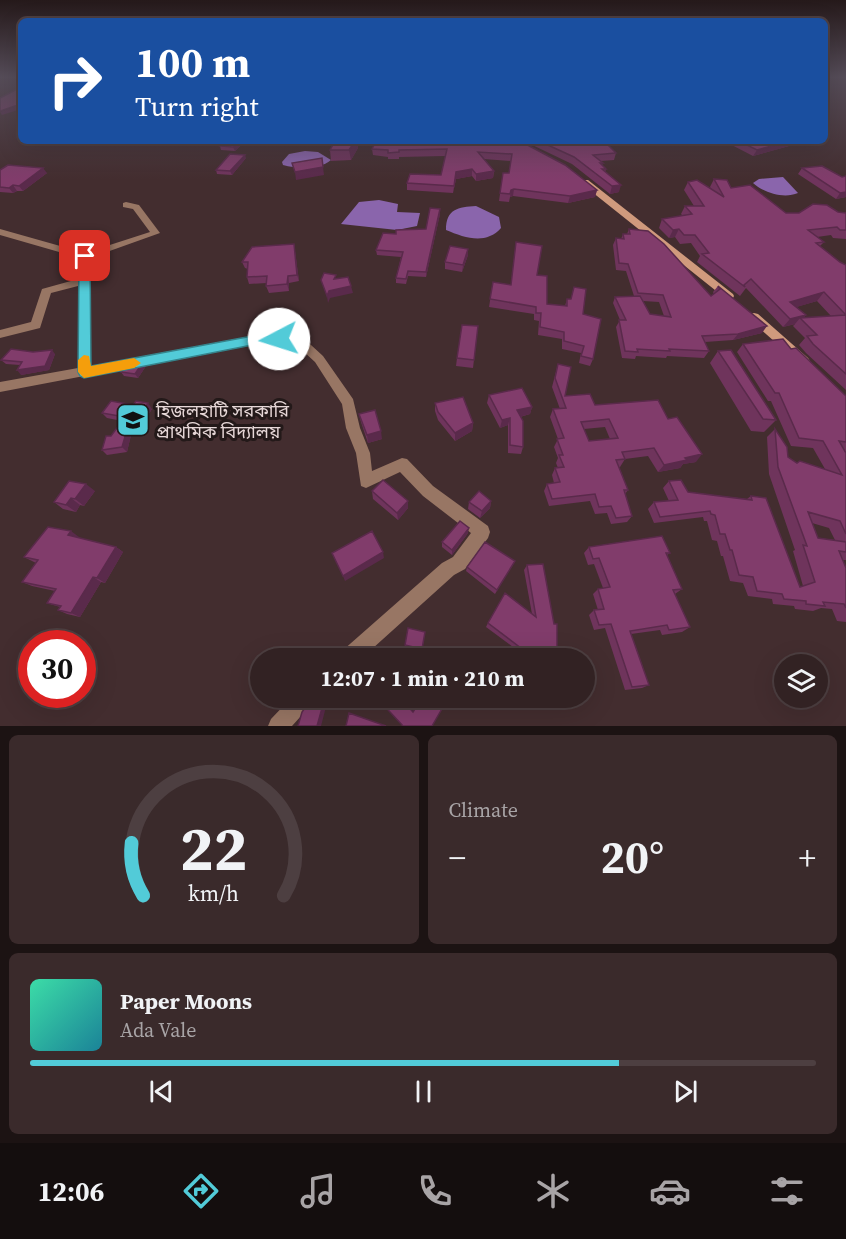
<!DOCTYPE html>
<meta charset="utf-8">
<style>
body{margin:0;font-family:"Source Serif 4","Noto Sans Bengali",serif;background:#3a2a2b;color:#f1f3f6;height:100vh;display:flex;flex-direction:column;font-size:22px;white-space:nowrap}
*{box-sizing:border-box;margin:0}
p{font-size:20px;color:#a8a4a6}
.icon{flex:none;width:33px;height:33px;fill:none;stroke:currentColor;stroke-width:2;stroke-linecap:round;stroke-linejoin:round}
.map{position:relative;height:726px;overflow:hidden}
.sheet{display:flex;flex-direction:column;gap:9px;padding:9px;background:#1c1313;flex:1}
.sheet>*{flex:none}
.hud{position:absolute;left:18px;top:18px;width:810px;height:126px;border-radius:9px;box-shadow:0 6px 24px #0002,0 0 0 2px #4d3f41;background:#1a4fa0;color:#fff;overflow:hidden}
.fabs{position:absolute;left:774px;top:654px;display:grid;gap:12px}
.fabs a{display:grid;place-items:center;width:54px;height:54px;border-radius:50%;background:#322223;box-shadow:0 6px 24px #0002,0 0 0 2px #4d3f41;font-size:30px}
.speed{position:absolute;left:18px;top:630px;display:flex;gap:12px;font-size:30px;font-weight:700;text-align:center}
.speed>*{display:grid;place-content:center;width:78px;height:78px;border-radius:50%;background:#322223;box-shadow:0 6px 24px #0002,0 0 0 2px #4d3f41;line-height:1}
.speed .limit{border:9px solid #d22;background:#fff;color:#111}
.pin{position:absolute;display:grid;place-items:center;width:51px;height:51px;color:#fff;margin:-26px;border-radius:12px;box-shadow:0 3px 9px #0006}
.me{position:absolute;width:66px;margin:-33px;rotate:265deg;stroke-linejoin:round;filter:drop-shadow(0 0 4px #0008)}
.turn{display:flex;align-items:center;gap:21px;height:126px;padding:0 18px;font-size:27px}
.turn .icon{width:78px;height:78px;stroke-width:2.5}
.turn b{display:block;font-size:42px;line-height:51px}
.big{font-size:45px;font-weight:700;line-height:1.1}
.sheet .tile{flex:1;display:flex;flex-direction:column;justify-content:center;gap:9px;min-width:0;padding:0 21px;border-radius:9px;background:#3a2a2b}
.sheet .dial{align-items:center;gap:0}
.dial svg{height:156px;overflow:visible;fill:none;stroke:#4d3f41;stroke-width:7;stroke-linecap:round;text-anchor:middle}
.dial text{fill:#f1f3f6;stroke:none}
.song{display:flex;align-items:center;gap:18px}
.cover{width:72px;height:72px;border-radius:9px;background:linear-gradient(135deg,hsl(160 70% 55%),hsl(190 70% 35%))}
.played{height:6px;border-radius:3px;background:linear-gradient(90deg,#52cbd8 75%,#4d3f41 75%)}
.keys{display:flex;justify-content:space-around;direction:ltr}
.heat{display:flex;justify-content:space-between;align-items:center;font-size:33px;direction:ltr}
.sheet .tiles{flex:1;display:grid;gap:9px;grid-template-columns:1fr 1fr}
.tile:last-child{grid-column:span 2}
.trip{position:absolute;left:250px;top:648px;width:345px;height:60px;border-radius:30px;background:#322223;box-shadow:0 6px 24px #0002,0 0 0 2px #4d3f41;font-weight:700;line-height:60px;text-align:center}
.menu{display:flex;height:96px;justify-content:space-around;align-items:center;background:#140e0e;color:#a8a4a6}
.menu .icon{width:42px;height:42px}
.menu .selected{color:#52cbd8}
.menu b{font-size:27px;color:#f1f3f6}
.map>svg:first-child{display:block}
</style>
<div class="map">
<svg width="846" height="726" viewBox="0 0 846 726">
<rect width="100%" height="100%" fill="#432d2f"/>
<path fill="#8a65ac" d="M305 151 318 152 331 160C319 170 298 169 283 165L282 162 289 154Z
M783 177 798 193C784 199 764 193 753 183L759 179Z
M379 200 398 204 397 212 420 213 417 226 397 230 341 224 359 202Z
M476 206 499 217 501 228C486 245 465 238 446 230 446 209 458 207 476 206Z"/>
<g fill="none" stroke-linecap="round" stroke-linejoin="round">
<path fill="#987664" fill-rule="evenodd" d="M126 202 139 205 160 233 90 258 88 281 90 366 247 337 299 334 323 356 353 399 360 428 370 453 372 471 402 458 407 459 433 486 488 526 490 532 488 538 465 569 454 575 362 658H340L342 651 442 563 453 557 471 533 423 496 400 472 366 488 361 486 356 453 346 428 342 404 315 362 292 341 247 345 0 392V382L78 368V286L51 293 40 328 0 338V330L31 322 42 289 78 279 80 258 0 235V229L85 253 150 232 133 209 123 207V203Z
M291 698H314L311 705 292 726H268L271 719Z"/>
<path fill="#d09a7d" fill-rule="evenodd" d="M582 180H588L733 294 734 296 733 298H725L582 184Z
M754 313 758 314 808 358 810 361 808 364H800L750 320 749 317 750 314Z"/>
</g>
<path fill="#6f345c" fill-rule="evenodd" d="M225 141H245L235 151 221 150 220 146Z
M335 141H357L358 148 351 160 331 161 330 150Z
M520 141 597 190 595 197 568 203 513 196 510 197 509 202 499 201 503 173H509L511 161 484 159 494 171 493 178 476 181 472 176 456 179 453 193 407 190V183L441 175 446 156 399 157V159H388V157L373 155 372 149Z
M524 141H604L616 153 614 160 601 161 603 166 606 169 605 172 619 192 610 194 572 164Z
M724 141H792L789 146 753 156Z
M246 158 232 175 217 174 216 170Z
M802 168 842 177 846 176V197L836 199 798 174Z
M0 170 47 173 23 191H17L13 193 0 192Z
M714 179 786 213H846V239L833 238 831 235 817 237 824 242 820 246 840 262 846 265V390L806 353 799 345 805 338 793 326 795 324 783 327 746 288 740 296 697 262 700 256 691 243 680 244 675 237 669 238 659 228 662 219 683 216 681 214 685 206H694L684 190 688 182 711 189 710 187ZM817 301 831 316 803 318 806 315 796 307Z
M440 209V214L426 277 408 276 406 284 396 283V278L401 257 377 255 376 250 396 234 426 229Z
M629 229 711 296 714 294 713 292 718 286 762 333 733 340 705 342 709 351 704 358 667 356 666 358 636 356 635 359 622 358 616 327 620 320 613 303 615 297 634 296 626 271 616 270 613 245 616 238 621 239 623 234H627ZM643 301 659 302 664 316 650 314Z
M516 242 537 275 547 304 565 306 567 299 583 314 593 359 590 366 579 363 581 353 562 349V339L538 335 539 321 534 320V314L489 307 493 282 511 285Z
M294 244 299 281 289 283V291L269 293 266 286 267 283 249 284 247 277 248 269 245 268 242 262Z
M468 249V255L462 272 445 269V262Z
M478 326 473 368 456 366 457 358Z
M743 344 791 349 846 396V451H845L846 453V560H842L846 568V622L837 621 832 609 821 608 813 611 795 609 794 606 773 604 772 599 748 596 743 583 730 581 723 556H721L717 541 712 540 707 521H704L703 517 654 523 648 509 654 502 669 501 663 488 669 481 688 492 747 499 751 496 800 587 803 586 793 551 795 550 769 474 767 437 775 429 788 457 797 463 825 469 813 448 791 446 771 401H768L737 352ZM812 523 829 528 835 540 818 538Z
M718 351 776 420 764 432 751 431 710 363Z
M55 354 49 370 21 375 20 365 6 364 1 360Z
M558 364 565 396 595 405 668 419 696 462 683 464 680 468 658 472 648 456 625 459 620 467H619L628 490 625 494 632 516 627 522 611 524 607 513 595 514 590 501 549 506 544 491 547 484 554 483 552 475 555 468H558L556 463 558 458 554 447 558 439 550 417 553 409H560L552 387ZM605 427 610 439 589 441 584 429Z
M146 366 138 378 124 376 121 372Z
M489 395 532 407 530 414 520 417 523 447 521 454 508 453V425L500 428 487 403Z
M435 403 473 423 472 431 455 441 438 420 435 411Z
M152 409 134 436 131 435 127 452 107 455 102 450 111 436 122 421 107 418 102 413Z
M359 414 382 439 368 443 361 422Z
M95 491 84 506 80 505 76 512 63 509 54 502Z
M372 491 408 508 398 520 373 499Z
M491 501 490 508 480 518 468 509 469 502Z
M468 533 452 555 442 547V542Z
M79 537 78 538 116 547 123 552 105 583 101 582 80 617 67 614 58 610 60 607 47 603 55 591 32 586 22 582 36 563 24 557Z
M589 547 670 553 667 555 682 589 675 594 690 627 682 632 662 635 660 630 631 634 649 685 642 688 625 690 605 628 594 630 589 615 594 610H598L593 594 598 589 603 588 594 564 588 565 584 553Z
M515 561 495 594 466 571 467 567Z
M527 565 557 658H528L486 627 488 623 532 614 524 570Z
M425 632 422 651 405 647V645Z"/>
<path fill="#5a2a4b" d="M21 104V109L2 115 0 112Z
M240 141H245L235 151 233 147Z
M355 141H357L358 148 351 160 349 150Z
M790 141H792L789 146 753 156 757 150Z
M245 155 246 158 232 175 230 171Z
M323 167 324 175 296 180 295 172Z
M43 168 47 173 23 191 19 186Z
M472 169V176L456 179 453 193 456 172Z
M494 171 493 178 476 181V174Z
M13 185 17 191 13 193 9 188Z
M621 185 619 192 610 194 612 186Z
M514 189 513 196 510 197 511 190Z
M597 190 595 197 568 203 570 196Z
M846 192V197L836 199 840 193Z
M440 209V214L426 277V272Z
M679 229 675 237 669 238 673 230Z
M294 244 295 251 299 281 297 275Z
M468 249V255L462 272 463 265Z
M288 276 289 283V291L287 284Z
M351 286 353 293 330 298 328 303 327 296 329 291Z
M824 292 817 301 783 311 790 302Z
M806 315 802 319 800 318 795 324 783 327 790 319Z
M767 326 762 333 733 340 738 334Z
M52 350 55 354 49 370 21 375 17 370Z
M143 362 146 366 138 378 135 374Z
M148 403 152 409 134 436 130 430Z
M532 407 530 414 515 418 517 410Z
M510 418 508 425 500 428 502 420Z
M473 423 472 431 455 441V433Z
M127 430 131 435 127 452 122 447Z
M381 431 382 439 368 443 367 435Z
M702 454 696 462 683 464 680 468 658 472 664 465 685 458Z
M86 484 95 491 84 506 75 499Z
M71 498 80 505 76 512 66 505Z
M408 501V508L398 520 397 513Z
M491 501 490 508 480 518 482 511Z
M469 528 468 533 452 555V550Z
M71 531 79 537 76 541 68 535Z
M116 547 123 552 105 583 97 578Z
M383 552 384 558 345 581 343 576Z
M93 577 101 582 80 617 71 613Z
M324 701 327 703 321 726H317Z"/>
<path fill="#813c6b" stroke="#5a2a4b" stroke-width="1.5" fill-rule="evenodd" d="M21 87V104L0 111V98Z
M225 141H240L233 147 220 146Z
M335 141H355L349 150H330Z
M376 141H520L565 165 597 190 570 196 514 189 511 190 510 194 500 193 503 173H509L512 154 478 152 494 171 476 174 472 169 456 172 454 186 407 183 410 174 441 175 447 149 399 150V152L388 153V150L372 149Z
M539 141H604L616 153 593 155 603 163H600L606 169H602L621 185 612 186 574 157Z
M739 141H790L757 150Z
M230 154 245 155 230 171 216 170Z
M322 158 323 167 295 172 292 163Z
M8 165 43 168 19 186 13 185 9 188 0 187V170Z
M822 166 842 177 846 176V192L840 193 802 168Z
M714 179 727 180 731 188 750 185 786 213H799L813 204 827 205 838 212 846 213V230H840L837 227 808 230 824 242 816 243 840 262 846 265V374L813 344 807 336 817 335 800 318 846 315 824 292 790 302 806 315 790 319 751 279 744 285 745 287 702 254 709 253 695 235H684L679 229 673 230 662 219 692 214 685 206H704L688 182 697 180 724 197Z
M430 208 440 209 426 272 408 271 406 279 396 278 403 252 376 250 383 233 396 234V230L426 229Z
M629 229 648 231 664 244 711 296 720 289 718 286 767 326 738 334 702 336 709 351 669 349 670 351 637 349 638 352 625 351 619 320H626L615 297 640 296 650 314 671 317 663 295 638 293 628 264 619 263 616 238 624 239 623 234H630Z
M516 242 542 246 537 275 547 276V304L567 306V299H571L574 287 586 289 583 314 601 319 593 359 581 356 584 346 564 341V332L540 327 541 313H536V307L490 299 493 282 511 285Z
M294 244 297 275 288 276 287 284 266 286 267 276 247 277 248 262H242L252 247Z
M450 246 468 249 463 265 445 262Z
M324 273 336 275 334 279 348 277 351 286 329 291 327 296 321 280Z
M462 325 478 326 474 360 457 358Z
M783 339 791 349 796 348 846 396V442L839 441 846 453V534L840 521 808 512 818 538 846 542V552L839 551 846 568V608L844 604 823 602 825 606 806 604V601L784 599 782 594 757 591 753 577 739 575 732 550H730L725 534H720L715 515 711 514 710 511 660 517 654 502 678 500 669 481 681 480 688 492 752 500 751 496 766 498 800 587 815 582 803 545 807 546 778 467 775 429 787 447 788 457 797 463 800 461 842 475 823 441 799 438 779 393H775L743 344Z
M11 349 33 352 52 350 45 366 17 370 22 362 1 360Z
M731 350 776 420 763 419 718 351Z
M143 362 135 374 121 372 126 366Z
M558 364 571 367 565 396 590 394 595 405 658 400 668 419 677 417 702 454 685 458 687 460 664 465 654 448 622 452 625 459 616 460 628 490H624L632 516 616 518 611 506 599 507 595 494 552 499 547 484 560 482 555 468 564 467 559 455H563L557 439 564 438 553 409 566 408 555 378ZM609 419 618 438 589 441 581 422Z
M522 388 532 407 517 410 523 421V447L510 445V418L502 420 489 395Z
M463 397 473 423 455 433 438 412 435 403Z
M111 401 133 405 136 401 148 403 130 430H127L122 447 102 450 106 436H111L125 417 102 413Z
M375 410 381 431 367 435 359 414Z
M383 480 408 501 397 513 372 491Z
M69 481 86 484 75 499 71 498 66 505 54 502Z
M479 491 491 501 482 511 469 502Z
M460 521 469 528 452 550 442 542Z
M48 527 71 531 68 535 116 547 97 578 93 577 71 613 58 610 61 606 47 603 56 589 22 582 38 560 24 557Z
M372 531 383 552 343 576 332 553Z
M662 536 670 553H666L682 589 673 590 690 627 669 630 667 625 630 631 649 685 632 687 611 624 599 625 594 610 604 609 598 589 610 587 599 558 593 559 589 547Z
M485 542 515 561 497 590 467 567Z
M543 564 554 624H557V658H534L488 623 505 593 536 617 527 565Z
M408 628 425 632 422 649 405 645Z
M312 698 324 701 317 726H298L302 712Z
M377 698H400L413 712 422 698H444L447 700 432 726H403Z
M349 713 386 726H346Z"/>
<linearGradient id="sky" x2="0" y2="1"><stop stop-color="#25191a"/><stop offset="0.43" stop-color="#554c58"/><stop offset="1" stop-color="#554c58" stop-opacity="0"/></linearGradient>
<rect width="846" height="179" fill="url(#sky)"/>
<path fill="#52cbd8" stroke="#35848c" stroke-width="1.5" d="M85 252 90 256 91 366 247 337 279 334 286 339 279 343 247 346 84 378 80 376 78 372 79 256Z"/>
<path fill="#f59e0b" d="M84 355 89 356 91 366 134 358 141 363 134 368 84 378 78 372V360Z"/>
<defs>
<g id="school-square" transform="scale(1.725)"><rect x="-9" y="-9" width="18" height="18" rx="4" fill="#52cbd8" stroke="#231919"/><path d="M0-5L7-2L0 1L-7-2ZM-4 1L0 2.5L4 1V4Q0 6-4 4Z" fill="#111"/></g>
</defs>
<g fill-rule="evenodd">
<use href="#school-square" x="133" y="420"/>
</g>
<g text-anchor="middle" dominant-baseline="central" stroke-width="6" stroke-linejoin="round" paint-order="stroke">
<g font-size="18" fill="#e6d7d7" stroke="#231919" text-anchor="start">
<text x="156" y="410">হিজলহাটি সরকারি<tspan x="156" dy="21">প্রাথমিক বিদ্যালয়</tspan></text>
</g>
</g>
</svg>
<div class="fabs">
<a><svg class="icon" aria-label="layers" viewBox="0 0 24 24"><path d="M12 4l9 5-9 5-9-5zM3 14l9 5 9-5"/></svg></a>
</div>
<div class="speed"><div class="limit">30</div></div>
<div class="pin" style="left:85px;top:256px;background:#d93025"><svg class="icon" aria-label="arrive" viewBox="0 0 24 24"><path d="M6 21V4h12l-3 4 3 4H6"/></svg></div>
<svg class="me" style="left:279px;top:339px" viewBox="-20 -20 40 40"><circle r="19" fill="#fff"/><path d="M0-13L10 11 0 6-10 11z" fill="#52cbd8"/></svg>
<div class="trip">12:07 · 1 min · 210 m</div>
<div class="hud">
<div class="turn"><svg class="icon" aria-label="right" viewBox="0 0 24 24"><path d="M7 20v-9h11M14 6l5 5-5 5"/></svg><div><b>100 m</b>Turn right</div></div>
</div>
</div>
<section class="sheet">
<div class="tiles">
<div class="tile dial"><svg viewBox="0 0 100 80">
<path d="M14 69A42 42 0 1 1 86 69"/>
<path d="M14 69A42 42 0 0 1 8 42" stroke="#52cbd8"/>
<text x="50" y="56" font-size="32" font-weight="700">22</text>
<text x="50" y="72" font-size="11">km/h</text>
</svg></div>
<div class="tile"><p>Climate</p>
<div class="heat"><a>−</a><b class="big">20°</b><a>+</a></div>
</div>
<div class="tile">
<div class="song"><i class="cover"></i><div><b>Paper Moons</b><p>Ada Vale</p></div></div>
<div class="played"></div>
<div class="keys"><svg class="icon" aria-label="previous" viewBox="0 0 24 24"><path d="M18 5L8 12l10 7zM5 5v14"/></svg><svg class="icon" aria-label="pause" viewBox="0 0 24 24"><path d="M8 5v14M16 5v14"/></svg><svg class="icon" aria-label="next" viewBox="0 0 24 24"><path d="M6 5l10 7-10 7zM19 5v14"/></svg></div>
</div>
</div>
</section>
<nav class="menu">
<b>12:06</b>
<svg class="icon selected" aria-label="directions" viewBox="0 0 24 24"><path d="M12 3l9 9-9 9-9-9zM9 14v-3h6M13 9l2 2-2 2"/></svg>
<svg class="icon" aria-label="music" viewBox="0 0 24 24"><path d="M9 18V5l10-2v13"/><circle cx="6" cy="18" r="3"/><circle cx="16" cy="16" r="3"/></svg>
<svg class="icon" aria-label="phone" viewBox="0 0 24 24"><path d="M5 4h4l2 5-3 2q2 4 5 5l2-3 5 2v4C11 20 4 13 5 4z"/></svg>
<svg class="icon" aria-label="climate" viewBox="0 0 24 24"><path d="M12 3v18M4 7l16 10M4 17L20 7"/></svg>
<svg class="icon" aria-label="car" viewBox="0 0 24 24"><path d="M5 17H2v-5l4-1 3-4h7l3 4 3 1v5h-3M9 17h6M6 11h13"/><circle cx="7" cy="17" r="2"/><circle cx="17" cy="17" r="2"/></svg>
<svg class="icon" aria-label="filters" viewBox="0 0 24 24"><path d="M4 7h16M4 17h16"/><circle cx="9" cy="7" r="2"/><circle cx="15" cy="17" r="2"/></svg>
</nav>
